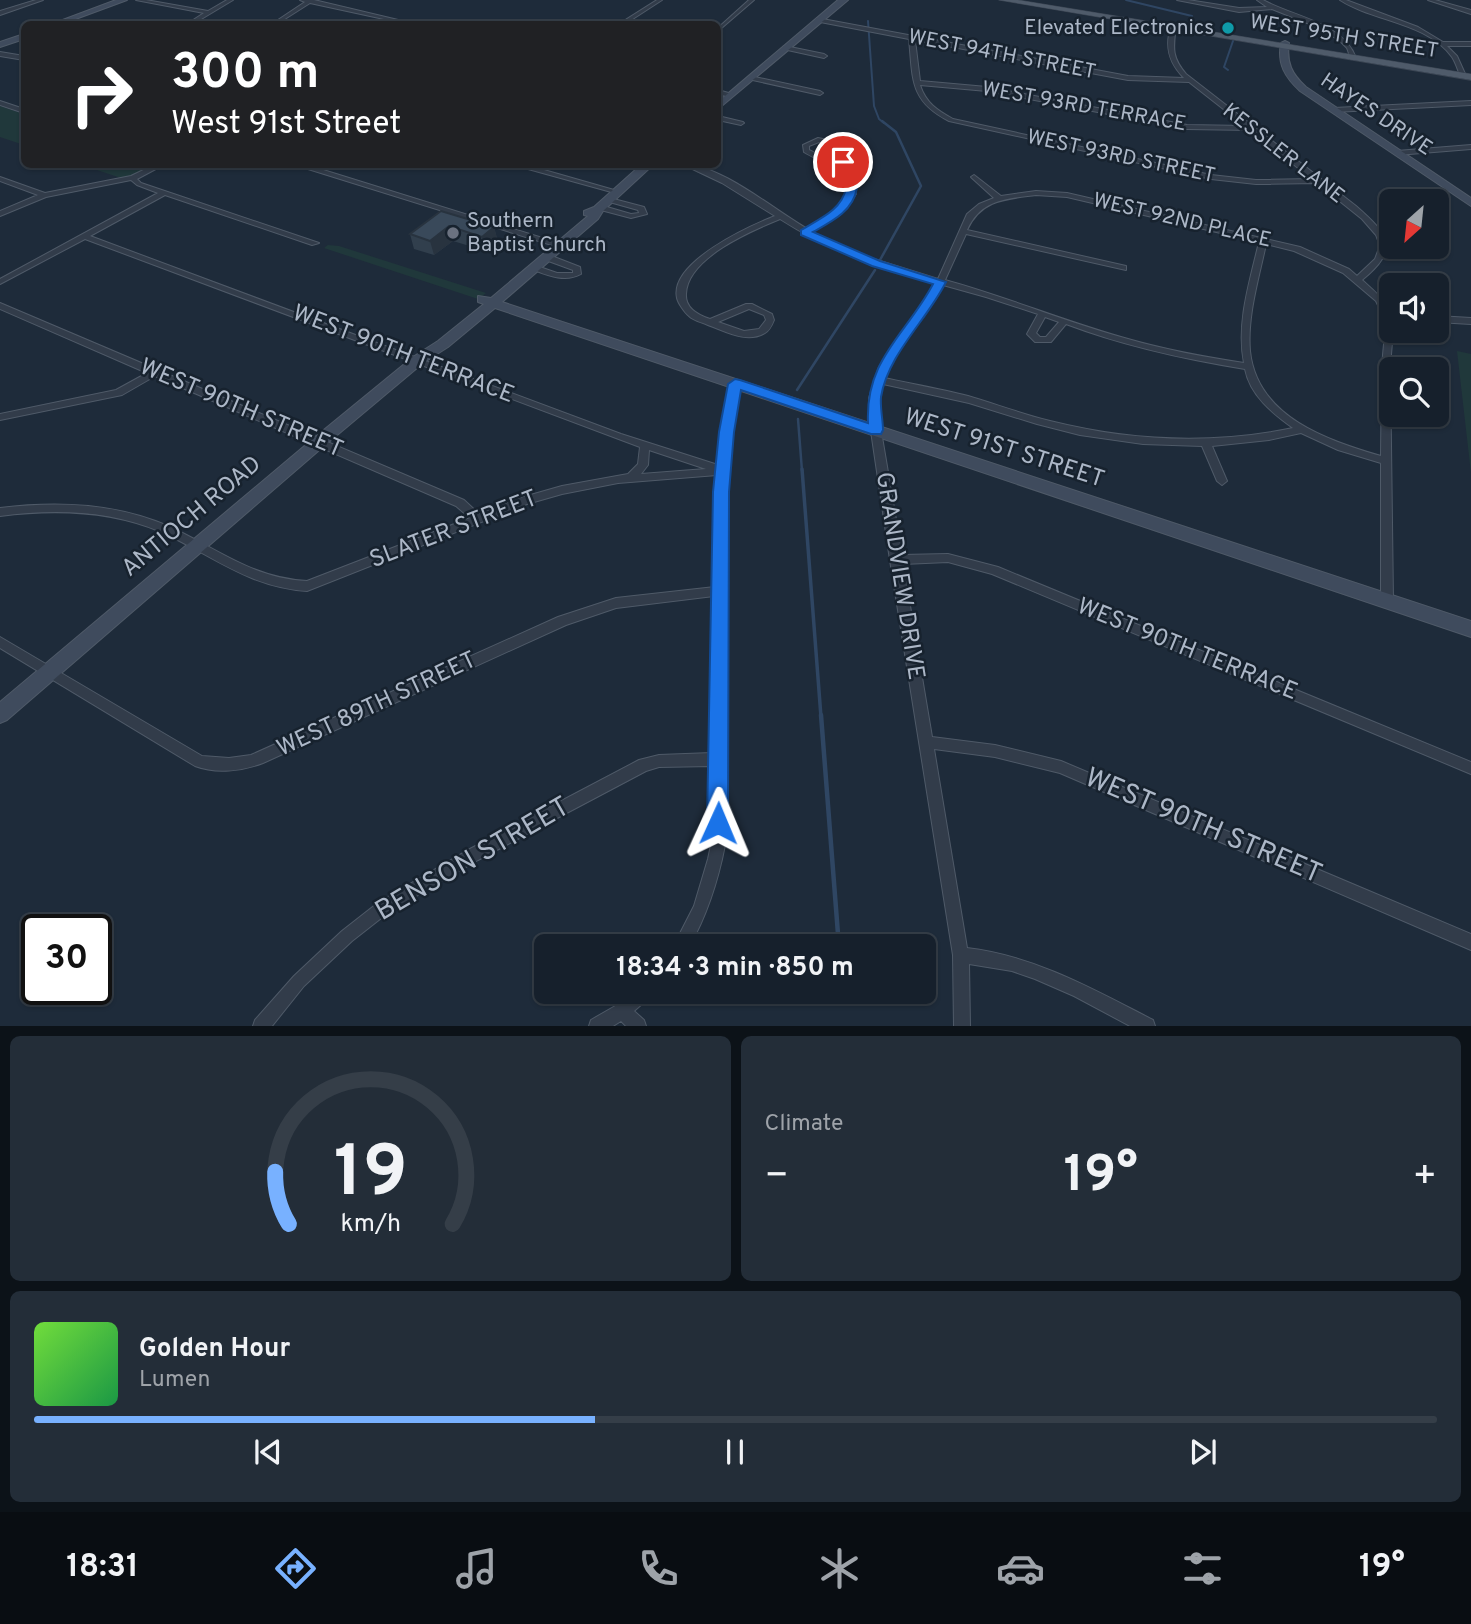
<!DOCTYPE html>
<meta charset="utf-8">
<style>
body{margin:0;font-family:Overpass,sans-serif;background:#232d38;color:#f1f3f6;height:100vh;display:flex;flex-direction:column;font-size:26px;white-space:nowrap}
*{box-sizing:border-box;margin:0}
p{font-size:23px;color:#9ea3a9}
.icon{flex:none;width:38px;height:38px;fill:none;stroke:currentColor;stroke-width:2;stroke-linecap:round;stroke-linejoin:round}
.map{position:relative;height:1026px;overflow:hidden}
.details{display:flex;flex-direction:column;gap:10px;padding:10px;background:#0c1218;flex:1}
.details>*{flex:none}
.hud{position:absolute;left:21px;top:21px;width:700px;height:147px;border-radius:10px;box-shadow:0 2px 5px #0004,0 0 0 2px #353e48;background:#202124;color:#fff;overflow:hidden}
.needle{width:46px;rotate:207deg}
.fabs{position:absolute;left:1379px;top:189px;display:grid;gap:14px}
.fabs a{display:grid;place-items:center;width:70px;height:70px;border-radius:10px;background:#16202c;box-shadow:0 2px 5px #0004,0 0 0 2px #353e48;font-size:35px}
.speed{position:absolute;left:21px;top:914px;display:flex;gap:14px;font-size:35px;font-weight:700;text-align:center}
.speed>*{display:grid;place-content:center;width:91px;height:91px;border-radius:50%;background:#16202c;box-shadow:0 2px 5px #0004,0 0 0 2px #353e48;line-height:1}
.speed .limit{border:4px solid #111;border-radius:10px;background:#fff;color:#111}
.pin{position:absolute;display:grid;place-items:center;width:60px;height:60px;color:#fff;margin:-30px;border:4px solid #fff;border-radius:50%;box-shadow:0 2px 7px #0007}
.me{position:absolute;width:77px;margin:-38px;rotate:1deg;stroke-linejoin:round;filter:drop-shadow(0 0 5px #0008)}
.turn{display:flex;align-items:center;gap:24px;height:147px;padding:0 35px;font-size:32px}
.turn .icon{width:91px;height:91px;stroke-width:2.5}
.turn b{display:block;font-size:49px;line-height:60px}
.big{font-size:52px;font-weight:700;line-height:1.1}
.details .tile{flex:1;display:flex;flex-direction:column;justify-content:center;gap:10px;min-width:0;padding:0 24px;border-radius:10px;background:#232d38}
.details .dial{align-items:center;gap:0}
.dial svg{height:182px;overflow:visible;fill:none;stroke:#353e48;stroke-width:7;stroke-linecap:round;text-anchor:middle}
.dial text{fill:#f1f3f6;stroke:none}
.song{display:flex;align-items:center;gap:21px}
.cover{width:84px;height:84px;border-radius:10px;background:linear-gradient(135deg,hsl(100 70% 55%),hsl(140 70% 35%))}
.played{height:7px;border-radius:4px;background:linear-gradient(90deg,#78b1ff 40%,#353e48 40%)}
.keys{display:flex;justify-content:space-around;direction:ltr}
.heat{display:flex;justify-content:space-between;align-items:center;font-size:38px;direction:ltr}
.details .tiles{flex:1;display:grid;gap:10px;grid-template-columns:1fr 1fr}
.tile:last-child{grid-column:span 2}
.trip{position:absolute;left:534px;top:934px;width:402px;height:70px;border-radius:10px;background:#16202c;box-shadow:0 2px 5px #0004,0 0 0 2px #353e48;font-weight:700;line-height:70px;text-align:center}
.menu{display:flex;height:112px;justify-content:space-around;align-items:center;background:#090d12;color:#9ea3a9}
.menu .icon{width:49px;height:49px}
.menu .selected{color:#78b1ff}
.menu b{font-size:32px;color:#f1f3f6}
.map>svg:first-child{display:block}
</style>
<div class="map">
<svg width="1471" height="1026" viewBox="0 0 1471 1026">
<rect width="100%" height="100%" fill="#1e2b3a"/>
<path fill="#20383b" d="M0 106 24 114V145L0 137Z
M82 165H157L124 179Z
M328 245 339 246 486 293 478 299 324 248Z
M1457 351 1471 354V473Z"/>
<g fill="none" stroke-linecap="round" stroke-linejoin="round">
<path stroke="#2f4663" stroke-width="2" d="M1126 0 1192 16
M868 21 874 106 879 119 884 123
M1228 70 1224 67 1233 41"/>
<path stroke="#2f4663" stroke-width="2.5" d="M880 260 921 186 896 132 882 121
M797 390 875 270
M798 419 802 471"/>
<path stroke="#2f4663" stroke-width="3.5" d="M802 469 821 717"/>
<path stroke="#2f4663" stroke-width="4.5" d="M821 715 839 947
M843 992V998"/>
<g stroke="#4f5a68" stroke-width="2">
<path id="street" d="M36 0H43L0 15V11Z
M136 0H146L208 11 227 0H233L193 24H187L204 13Z
M300 0H314L415 24H407L310 3 277 24H272L305 2Z
M657 0H662L625 24H619Z
M749 0H754L718 31V28Z
M1177 0H1188L1239 8 1267 7 1257 0H1263C1293 17 1343 22 1356 58L1351 59 1347 48 1339 40 1312 25 1272 9 1239 12Z
M1340 0H1346L1418 27 1443 42H1471V46H1447L1457 56 1466 76 1461 77C1458 71 1456 63 1452 57 1427 22 1374 22 1340 0Z
M1428 0H1435L1471 10V14Z
M817 18 1128 76 1184 78C1168 62 1164 45 1172 24H1176C1174 46 1170 55 1186 74L1356 206C1389 235 1400 249 1362 280 1381 297 1391 304 1391 331H1393L1390 366 1393 601 1391 604 1387 606 1383 604 1381 601V463L1338 450 1301 433 1269 440 1212 446 1227 481 1222 485 1217 481 1202 446 1143 444 1080 435 1037 424 969 403 883 384 879 398 881 431 902 555 948 554 998 567 1471 762V774L992 574 948 562 903 564 932 737 995 745 1061 761 1471 934V950L1060 773 995 757 934 749 967 948C1035 956 1093 989 1153 1020L1155 1026H1130L1074 996 1035 979 1012 971 969 964 970 1026H954L953 955 890 560 871 431 869 398 879 367 931 293 936 283C880 268 828 250 780 219 751 231 687 258 686 294 685 308 698 315 710 319L746 304H752L772 314 774 320C772 325 770 330 765 333 747 344 725 331 708 325 702 322 694 321 689 316 685 313 678 303 677 298 669 262 750 226 775 216L722 183 682 164C720 164 773 209 806 228L834 211 848 194C844 167 824 164 804 152L803 145 818 138 843 143 849 153 845 163 840 166 851 177 856 194 840 215 811 232 858 254 938 279 967 214 979 204 994 198 972 178 971 177 974 175 1001 196 1036 191 1067 193 1300 247 1349 269 1357 276 1375 259 1378 251 1379 243 1376 235 1362 219 1317 183 1256 184 1211 179 949 121C909 101 913 78 909 39L815 21ZM915 40 1128 80 1189 82 1245 126 1187 125 987 87 920 81ZM920 85 987 91 1187 129 1250 130 1312 179 1256 180 1211 175 953 119C937 110 926 103 920 85ZM819 142 839 146 843 153 840 161 835 163 809 150V146ZM1036 195 1067 197 1259 242C1250 281 1236 323 1244 363 1205 357 1166 350 1128 339 1066 322 1007 297 945 280L966 234 1126 270V266L967 230C981 199 1006 199 1036 195ZM1266 244 1294 251 1343 273 1376 301 1386 322 1382 366 1381 456C1327 440 1257 417 1250 351 1247 316 1259 278 1266 244ZM943 285 986 297 1038 314 1027 334 1035 342H1051L1066 324C1124 346 1184 359 1245 369 1250 395 1272 413 1293 428 1211 445 1130 441 1050 421 1022 414 995 404 968 396 940 389 912 384 884 378L887 367 939 293ZM749 309 764 315 766 320 759 329 744 331 718 322ZM1045 317 1059 322 1046 337H1040L1036 333Z
M785 46 824 54 827 56 824 58 783 49V47Z
M0 52 24 56V60L0 56Z
M750 76 820 91 823 93 820 95 748 79 747 78Z
M718 90 732 94 733 95 730 97 718 94Z
M0 101 24 109V113L0 105Z
M1471 101V105L1334 112 1331 110 1334 108Z
M718 116 743 122 744 123 741 125 718 120Z
M1471 145V149L1397 155 1394 153 1397 151Z
M156 164H165L137 179 141 183 319 243 312 245 165 195 90 236 621 434 718 465 721 432 730 384 735 381 738 382 740 384 731 432 726 492 725 845C718 881 707 915 689 947H673L694 906 708 859 711 845 712 766 659 767 646 771 478 860 389 912 352 941 304 986 272 1026H253L255 1020 294 976 342 931 379 902 468 850 639 760 659 755 712 753 714 596 616 608 566 625 263 763C242 771 216 774 195 766L0 648V637L202 756 229 758 251 755 558 617 616 598 715 587 717 475 618 483 562 494 527 504 307 591C247 587 211 554 159 531 108 510 54 509 0 516V508C57 501 115 503 168 526 217 548 251 578 307 581L470 518 456 506 155 376 122 395 0 420V414L116 390 147 373 0 309V303L464 500 479 514 520 498 562 486 628 474 638 464 640 447 85 239 0 284V279L158 193 137 185 131 180 46 197 0 216V211L38 195 0 181V177L45 193 131 176ZM649 450 706 469 641 474 648 465Z
M292 164H304L565 245 558 247Z
M510 164H523L621 192 615 193Z
M606 197 644 207 647 214 631 218 597 209V205H600L631 214 639 213 638 210 606 201Z
M543 255H549L580 267 581 274C565 283 547 275 531 269L530 267 534 265 557 273H573V270L543 259Z
M1437 316 1471 318V324L1437 322Z
M631 992H651L649 998 634 1011 644 1020 646 1026H626L621 1021 613 1026H589L591 1020 617 1005Z"/>
</g>
<g stroke="#4f5a68" stroke-width="2">
<path id="secondary" d="M116 0H127L62 24H52Z
M838 0H848L718 109V102Z
M24 34V39L0 47V42Z
M1285 41 1289 43C1286 63 1292 74 1306 87L1471 198V206L1300 91C1285 77 1277 64 1281 43Z
M642 164H654L603 211 598 219 502 302 1471 621V637L495 308 448 347 423 363 324 446 7 720 0 723V702L314 438 413 357 438 341 484 304 478 302V296L491 298 588 216 584 215V211L594 207Z"/>
</g>
<g stroke="#3b4553" stroke-width="1">
<path id="primary" d="M999 0H1018L1471 74V80Z"/>
</g>
<use href="#street" fill="#323c4a" fill-rule="evenodd"/>
<use href="#secondary" fill="#3f4b5d" fill-rule="evenodd"/>
<use href="#primary" fill="#4f5b6a" fill-rule="evenodd"/>
</g>
<path fill="#313f4d" d="M441 211 494 227 498 242 486 251 453 241 434 255 414 249 410 234Z"/>
<path fill="#28333f" d="M449 226 453 241 434 255 430 241Z
M494 227 498 242 486 251 482 237Z"/>
<path fill="#39495a" stroke="#28333f" stroke-width="2" d="M441 211 494 227 482 237 449 226 430 241 410 234Z"/>
<path fill="#1a73e8" stroke="#114b97" stroke-width="2" d="M843 159 848 162 843 166 857 188C853 211 833 221 813 232L880 261 946 282C927 320 888 354 881 397 880 408 883 420 883 430L881 434H871L741 390 734 432 729 492 728 823 725 831 718 834 710 831 707 823 713 492 719 432 728 384 735 379 740 380 868 423C865 359 906 335 933 284L872 266 801 235V230C819 219 842 210 846 188L832 165Z"/>
<circle fill="#0f9aa8" stroke="#17222e" stroke-width="2.5" cx="1228" cy="28" r="7"/>
<circle fill="#6b7280" stroke="#17222e" stroke-width="2.5" cx="453" cy="233" r="7"/>
<g text-anchor="middle" dominant-baseline="central" stroke-width="5" stroke-linejoin="round" paint-order="stroke">
<g font-size="21" fill="#acb7c7" stroke="#17222e" text-anchor="end">
<text x="1214" y="28">Elevated Electronics</text>
<text x="467" y="221" text-anchor="start">Southern<tspan x="467" dy="24">Baptist Church</tspan></text>
</g>
<g font-size="21" fill="#acb7c7" stroke="#17222e">
<text transform="translate(1344 37) rotate(9)">WEST 95TH STREET</text>
<text transform="translate(1002 55) rotate(11)">WEST 94TH STREET</text>
<text transform="translate(1084 107) rotate(10)">WEST 93RD TERRACE</text>
<text transform="translate(1376 115) rotate(34)">HAYES DRIVE</text>
<text transform="translate(1283 154) rotate(38)">KESSLER LANE</text>
<text transform="translate(1121 157) rotate(12)">WEST 93RD STREET</text>
<text transform="translate(1182 221) rotate(13)">WEST 92ND PLACE</text>
</g>
<g font-size="24" fill="#acb7c7" stroke="#17222e">
<text transform="translate(403 355) rotate(21)">WEST 90TH TERRACE</text>
<text transform="translate(241 409) rotate(23)">WEST 90TH STREET</text>
<text transform="translate(1004 449) rotate(18)">WEST 91ST STREET</text>
<text transform="translate(192 517) rotate(-40)">ANTIOCH ROAD</text>
<text transform="translate(454 530) rotate(-21)">SLATER STREET</text>
<text transform="translate(899 576) rotate(81)">GRANDVIEW DRIVE</text>
<text transform="translate(1187 650) rotate(22)">WEST 90TH TERRACE</text>
<text transform="translate(377 705) rotate(-25)">WEST 89TH STREET</text>
</g>
<g font-size="28" fill="#acb7c7" stroke="#17222e">
<text transform="translate(1203 827) rotate(23)">WEST 90TH STREET</text>
<text transform="translate(473 860) rotate(-30)">BENSON STREET</text>
</g>
</g>
</svg>
<div class="fabs">
<a><svg class="needle" viewBox="-14 -14 28 28"><path d="M0-13l5 13h-10z" fill="#e53935"/><path d="M0 13l5-13h-10z" fill="#9ea3a9"/></svg></a>
<a><svg class="icon" aria-label="sound" viewBox="0 0 24 24"><path d="M4 9h4l5-4v14l-5-4H4zM17 9q2 3 0 6"/></svg></a>
<a><svg class="icon" aria-label="search" viewBox="0 0 24 24"><circle cx="10" cy="10" r="6"/><path d="M15 15l6 6"/></svg></a>
</div>
<div class="speed"><div class="limit">30</div></div>
<div class="pin" style="left:843px;top:162px;background:#d93025"><svg class="icon" aria-label="arrive" viewBox="0 0 24 24"><path d="M6 21V4h12l-3 4 3 4H6"/></svg></div>
<svg class="me" style="left:718px;top:823px" viewBox="-20 -20 40 40"><path d="M0-17L14 15 0 8-14 15z" fill="#1a73e8" stroke="#fff" stroke-width="4"/></svg>
<div class="trip">18:34 · 3 min · 850 m</div>
<div class="hud">
<div class="turn"><svg class="icon" aria-label="right" viewBox="0 0 24 24"><path d="M7 20v-9h11M14 6l5 5-5 5"/></svg><div><b>300 m</b>West 91st Street</div></div>
</div>
</div>
<section class="details">
<div class="tiles">
<div class="tile dial"><svg viewBox="0 0 100 80">
<path d="M14 69A42 42 0 1 1 86 69"/>
<path d="M14 69A42 42 0 0 1 8 46" stroke="#78b1ff"/>
<text x="50" y="56" font-size="32" font-weight="700">19</text>
<text x="50" y="72" font-size="11">km/h</text>
</svg></div>
<div class="tile"><p>Climate</p>
<div class="heat"><a>−</a><b class="big">19°</b><a>+</a></div>
</div>
<div class="tile">
<div class="song"><i class="cover"></i><div><b>Golden Hour</b><p>Lumen</p></div></div>
<div class="played"></div>
<div class="keys"><svg class="icon" aria-label="previous" viewBox="0 0 24 24"><path d="M18 5L8 12l10 7zM5 5v14"/></svg><svg class="icon" aria-label="pause" viewBox="0 0 24 24"><path d="M8 5v14M16 5v14"/></svg><svg class="icon" aria-label="next" viewBox="0 0 24 24"><path d="M6 5l10 7-10 7zM19 5v14"/></svg></div>
</div>
</div>
</section>
<nav class="menu">
<b>18:31</b>
<svg class="icon selected" aria-label="directions" viewBox="0 0 24 24"><path d="M12 3l9 9-9 9-9-9zM9 14v-3h6M13 9l2 2-2 2"/></svg>
<svg class="icon" aria-label="music" viewBox="0 0 24 24"><path d="M9 18V5l10-2v13"/><circle cx="6" cy="18" r="3"/><circle cx="16" cy="16" r="3"/></svg>
<svg class="icon" aria-label="phone" viewBox="0 0 24 24"><path d="M5 4h4l2 5-3 2q2 4 5 5l2-3 5 2v4C11 20 4 13 5 4z"/></svg>
<svg class="icon" aria-label="climate" viewBox="0 0 24 24"><path d="M12 3v18M4 7l16 10M4 17L20 7"/></svg>
<svg class="icon" aria-label="car" viewBox="0 0 24 24"><path d="M5 17H2v-5l4-1 3-4h7l3 4 3 1v5h-3M9 17h6M6 11h13"/><circle cx="7" cy="17" r="2"/><circle cx="17" cy="17" r="2"/></svg>
<svg class="icon" aria-label="filters" viewBox="0 0 24 24"><path d="M4 7h16M4 17h16"/><circle cx="9" cy="7" r="2"/><circle cx="15" cy="17" r="2"/></svg>
<b>19°</b>
</nav>
